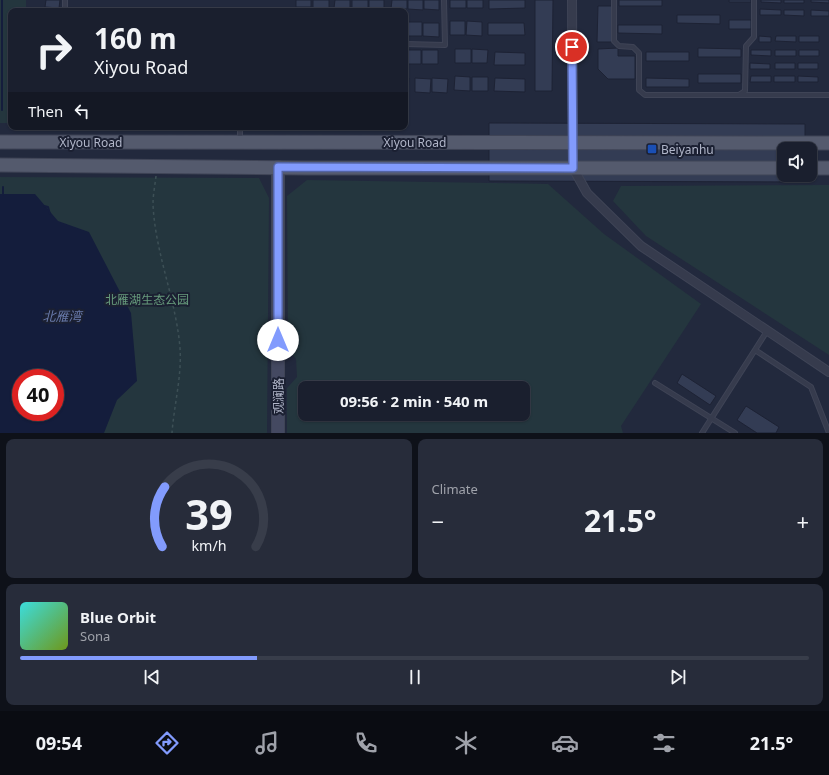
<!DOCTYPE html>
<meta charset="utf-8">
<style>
body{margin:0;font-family:"Noto Sans","Noto Sans SC",sans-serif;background:#272c3a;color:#f1f3f6;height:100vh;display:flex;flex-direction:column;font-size:15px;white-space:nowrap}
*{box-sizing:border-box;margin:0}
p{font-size:13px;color:#9fa2aa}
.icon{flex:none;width:22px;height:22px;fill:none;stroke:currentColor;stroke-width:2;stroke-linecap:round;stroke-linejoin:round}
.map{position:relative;height:433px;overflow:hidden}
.side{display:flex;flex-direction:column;gap:6px;padding:6px;background:#0e1119;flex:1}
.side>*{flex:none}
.guide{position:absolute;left:8px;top:8px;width:400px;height:122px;border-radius:8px;box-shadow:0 1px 3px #0004,0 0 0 1px #383d4a;background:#1a1f2e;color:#f1f3f6;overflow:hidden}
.buttons{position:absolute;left:777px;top:142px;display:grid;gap:8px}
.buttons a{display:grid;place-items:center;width:40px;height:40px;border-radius:8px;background:#1a1f2e;box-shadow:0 1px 3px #0004,0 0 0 1px #383d4a;font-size:20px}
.speed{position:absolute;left:12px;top:369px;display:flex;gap:8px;font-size:20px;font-weight:700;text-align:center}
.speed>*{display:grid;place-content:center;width:52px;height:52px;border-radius:50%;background:#1a1f2e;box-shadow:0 1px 3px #0004,0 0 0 1px #383d4a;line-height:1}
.speed .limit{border:6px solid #d22;background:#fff;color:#111}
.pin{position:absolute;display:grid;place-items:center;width:34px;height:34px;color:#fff;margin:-17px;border:2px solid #fff;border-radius:50%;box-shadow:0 1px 4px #0007}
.me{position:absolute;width:44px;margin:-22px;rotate:0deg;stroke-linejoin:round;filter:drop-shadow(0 0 3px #0008)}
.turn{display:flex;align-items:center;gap:14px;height:84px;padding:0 20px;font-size:18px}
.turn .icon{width:52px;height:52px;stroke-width:2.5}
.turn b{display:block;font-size:28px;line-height:34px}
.then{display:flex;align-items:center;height:38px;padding:0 20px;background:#0003;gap:8px;font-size:15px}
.big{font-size:30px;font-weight:700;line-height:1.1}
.side .card{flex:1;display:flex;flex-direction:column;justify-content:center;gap:6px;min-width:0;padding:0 14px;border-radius:8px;background:#272c3a}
.side .dial{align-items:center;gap:0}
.dial svg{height:104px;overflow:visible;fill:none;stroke:#383d4a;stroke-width:7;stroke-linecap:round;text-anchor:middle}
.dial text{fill:#f1f3f6;stroke:none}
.song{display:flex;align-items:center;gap:12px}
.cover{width:48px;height:48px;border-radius:6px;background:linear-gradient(135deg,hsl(180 70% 55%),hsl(80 70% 35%))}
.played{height:4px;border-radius:2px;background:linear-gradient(90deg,#829bfd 30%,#383d4a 30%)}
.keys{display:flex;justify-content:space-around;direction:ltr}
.heat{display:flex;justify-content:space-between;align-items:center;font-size:22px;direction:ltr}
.side .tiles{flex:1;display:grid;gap:6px;grid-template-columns:1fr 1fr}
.card:last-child{grid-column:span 2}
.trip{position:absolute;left:298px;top:381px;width:232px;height:40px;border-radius:8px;background:#1a1f2e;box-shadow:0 1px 3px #0004,0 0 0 1px #383d4a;font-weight:700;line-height:40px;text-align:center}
.menu{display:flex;height:64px;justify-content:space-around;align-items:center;background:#0a0c12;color:#9fa2aa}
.menu .icon{width:28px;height:28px}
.menu .active{color:#829bfd}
.menu b{font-size:18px;color:#f1f3f6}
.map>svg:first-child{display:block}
</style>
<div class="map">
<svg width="829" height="433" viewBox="0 0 829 433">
<rect width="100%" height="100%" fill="#22293d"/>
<path fill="#24363e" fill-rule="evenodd" d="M0 0H26V11H11V123H0Z
M0 177 259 178 269 198 267 433H0ZM21 378H55V412H21Z
M307 180 548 184 604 234 701 304 621 426 623 433H287V388L297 377 296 359 288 349 287 196ZM305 388H523V414H305Z
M829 185V355L646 236 613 201 621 186Z"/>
<path fill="#141d3c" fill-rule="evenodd" d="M0 194H35L58 221 89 232 131 313 137 381 117 400 104 433H0ZM21 378H55V412H21Z"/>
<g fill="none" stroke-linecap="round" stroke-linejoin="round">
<path stroke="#141d3c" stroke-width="2" d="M2 0V110
M3 187V195
M44 206 48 207 50 214"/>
</g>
<path fill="#333c54" stroke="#1d2234" d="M46 0H60L59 8 45 7Z
M296 0H311V7H296Z
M313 0H329V8H313Z
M335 0H350V8H334Z
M352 0H368V8H352Z
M369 0H384V8H369Z
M392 0H407V9H391Z
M408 0H423V10L408 9Z
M424 0H439V10L424 9Z
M450 0H466V8H450Z
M467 0H483V8H467Z
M489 0H525V8L489 9Z
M535 0H553L552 91H535Z
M619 0H662V6H619Z
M729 0H751V2H729Z
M761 0H781V3L761 2Z
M784 0H804V3H784Z
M811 0H829V3L811 2Z
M598 6H612V42H597Z
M760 9 781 10V15H760Z
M784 10H804V16L784 15Z
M811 10 829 11V16H811Z
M677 15H720V24L677 23Z
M729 20H751V29H729Z
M450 21H465V35H450Z
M467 21 482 22V36L466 35Z
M407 22H422V36H406Z
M423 23H439V37L423 36Z
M488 23H524L525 35H488Z
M618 25H662V34L618 33Z
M759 36 771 37V42H759Z
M776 36H796V42L775 41Z
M799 36H819V42H799Z
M618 48V56H635V79H608L598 69V49Z
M698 48 741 49V57H698Z
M455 49H471V63H455Z
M472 49 488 50 487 63H472Z
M405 50H421V64H405Z
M422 50H438V64H422Z
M751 50H771V56L751 55Z
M775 50H796V56H775Z
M799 50H819V56H799Z
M495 52 525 53V65H494Z
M646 52H689V61H646Z
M750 63 770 64V69H750Z
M775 63H795V69H775Z
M798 63H818V69H798Z
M698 74H741V83H698Z
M455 76 470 77V91L454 90Z
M751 76H771V82H750Z
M774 76H795V82H774Z
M798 76 818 77V82H798Z
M472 77H488V91H472Z
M405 78H409L408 92H405Z
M415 78 431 79 430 93 415 92Z
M432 78 448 79 447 93 432 92Z
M495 78 525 79V92L494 91Z
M646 78 689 79V87H646Z
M489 123 805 124V149H784V175H805V182L489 181Z
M682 374 716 396 710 405 677 383Z
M746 406 779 427 776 433H757L737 420Z"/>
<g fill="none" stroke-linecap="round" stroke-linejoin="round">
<g stroke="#3f4456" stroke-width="6">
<path id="lane" d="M65 0V11
M614 0V41L619 46 633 47 639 53V90L645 95H739L745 91 746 46 754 37V0
M405 44 445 45 444 0
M739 95H829
M240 127V141
M755 350 811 387 829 433
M655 383 735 433
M702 433 767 331"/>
</g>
<g stroke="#3f4456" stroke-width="10">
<path id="street" d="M572 0 573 168 587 193 641 246 829 372"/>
</g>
<g stroke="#3f4456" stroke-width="14">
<path id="secondary" d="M278 433V167"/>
</g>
<g stroke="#3f4456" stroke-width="15">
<path id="primary" d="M0 142 829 143
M0 165 305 168H784
M810 168H829"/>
</g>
<path stroke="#3d5056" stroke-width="1.5" stroke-dasharray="3 3" stroke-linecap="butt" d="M156 176C155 185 153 195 153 204 155 253 176 299 180 348 182 376 174 405 172 433"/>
<use href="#lane" stroke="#363b4d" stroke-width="4"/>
<use href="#street" stroke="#363b4d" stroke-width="8"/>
<use href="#secondary" stroke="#444961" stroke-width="12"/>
<use href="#primary" stroke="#545a6d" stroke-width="13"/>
</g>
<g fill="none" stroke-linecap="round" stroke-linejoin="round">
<g stroke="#5465a4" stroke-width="10">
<path id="route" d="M278 340V167L573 168 572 47"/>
</g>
<use href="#route" stroke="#829bfd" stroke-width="7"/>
</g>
<rect fill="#1a4fb4" stroke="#1b2032" stroke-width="1.5" x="647" y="144" width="10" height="10" rx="2"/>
<g text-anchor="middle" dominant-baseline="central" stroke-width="4" stroke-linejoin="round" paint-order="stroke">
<g font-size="12" fill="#b1b6c9" stroke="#1b2032">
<text x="91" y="142">Xiyou Road</text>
<text x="415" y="142">Xiyou Road</text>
<text transform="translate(278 396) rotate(-90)">观澜路</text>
</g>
<g font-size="12" fill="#b1b6c9" stroke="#1b2032" text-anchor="start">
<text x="661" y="149">Beiyanhu</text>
</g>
<g font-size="12" fill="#679b7c" stroke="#1b2032">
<text x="147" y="299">北雁湖生态公园</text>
</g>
<g font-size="13" font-style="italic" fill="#6879aa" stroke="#1b2032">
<text x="62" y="316">北雁湾</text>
</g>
</g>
</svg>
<div class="buttons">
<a><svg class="icon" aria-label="sound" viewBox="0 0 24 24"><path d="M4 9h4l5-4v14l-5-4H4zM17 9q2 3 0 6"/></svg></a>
</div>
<div class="speed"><div class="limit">40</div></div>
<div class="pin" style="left:572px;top:47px;background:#d93025"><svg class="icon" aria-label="arrive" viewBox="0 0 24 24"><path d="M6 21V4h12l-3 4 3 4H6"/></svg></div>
<svg class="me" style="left:278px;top:340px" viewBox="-20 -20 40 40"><circle r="19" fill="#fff"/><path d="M0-13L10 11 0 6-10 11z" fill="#829bfd"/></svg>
<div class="trip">09:56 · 2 min · 540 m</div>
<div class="guide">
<div class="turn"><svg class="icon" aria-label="right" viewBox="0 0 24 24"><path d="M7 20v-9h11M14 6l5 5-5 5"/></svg><div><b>160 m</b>Xiyou Road</div></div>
<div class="then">Then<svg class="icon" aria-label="left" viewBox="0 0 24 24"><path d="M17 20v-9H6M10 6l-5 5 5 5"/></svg></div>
</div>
</div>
<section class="side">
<div class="tiles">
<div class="card dial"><svg viewBox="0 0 100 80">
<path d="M14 69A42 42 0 1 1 86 69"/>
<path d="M14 69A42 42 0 0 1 16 23" stroke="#829bfd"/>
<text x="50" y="56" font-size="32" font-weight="700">39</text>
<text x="50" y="72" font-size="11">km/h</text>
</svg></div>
<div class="card"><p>Climate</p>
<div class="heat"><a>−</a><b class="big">21.5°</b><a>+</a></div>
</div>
<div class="card">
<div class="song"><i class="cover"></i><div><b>Blue Orbit</b><p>Sona</p></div></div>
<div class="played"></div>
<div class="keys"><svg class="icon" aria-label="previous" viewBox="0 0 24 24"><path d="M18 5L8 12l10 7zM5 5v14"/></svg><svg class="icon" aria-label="pause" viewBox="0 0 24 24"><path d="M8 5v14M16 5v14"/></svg><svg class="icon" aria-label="next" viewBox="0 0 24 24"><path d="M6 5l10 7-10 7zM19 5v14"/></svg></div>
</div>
</div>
</section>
<nav class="menu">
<b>09:54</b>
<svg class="icon active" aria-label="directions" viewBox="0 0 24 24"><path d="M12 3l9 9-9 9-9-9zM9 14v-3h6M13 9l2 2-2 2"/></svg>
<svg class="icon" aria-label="music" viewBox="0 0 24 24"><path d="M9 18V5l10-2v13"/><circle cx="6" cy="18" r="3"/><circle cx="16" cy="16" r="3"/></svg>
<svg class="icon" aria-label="phone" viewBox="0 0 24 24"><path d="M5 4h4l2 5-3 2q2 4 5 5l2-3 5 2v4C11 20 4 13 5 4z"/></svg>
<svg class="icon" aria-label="climate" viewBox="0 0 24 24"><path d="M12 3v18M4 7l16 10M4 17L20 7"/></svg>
<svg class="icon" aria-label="car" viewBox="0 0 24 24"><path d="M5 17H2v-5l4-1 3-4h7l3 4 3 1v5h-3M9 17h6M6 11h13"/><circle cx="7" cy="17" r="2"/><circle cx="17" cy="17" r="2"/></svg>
<svg class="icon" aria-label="filters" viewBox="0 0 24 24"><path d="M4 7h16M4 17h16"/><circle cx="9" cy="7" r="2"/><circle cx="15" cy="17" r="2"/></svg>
<b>21.5°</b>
</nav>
